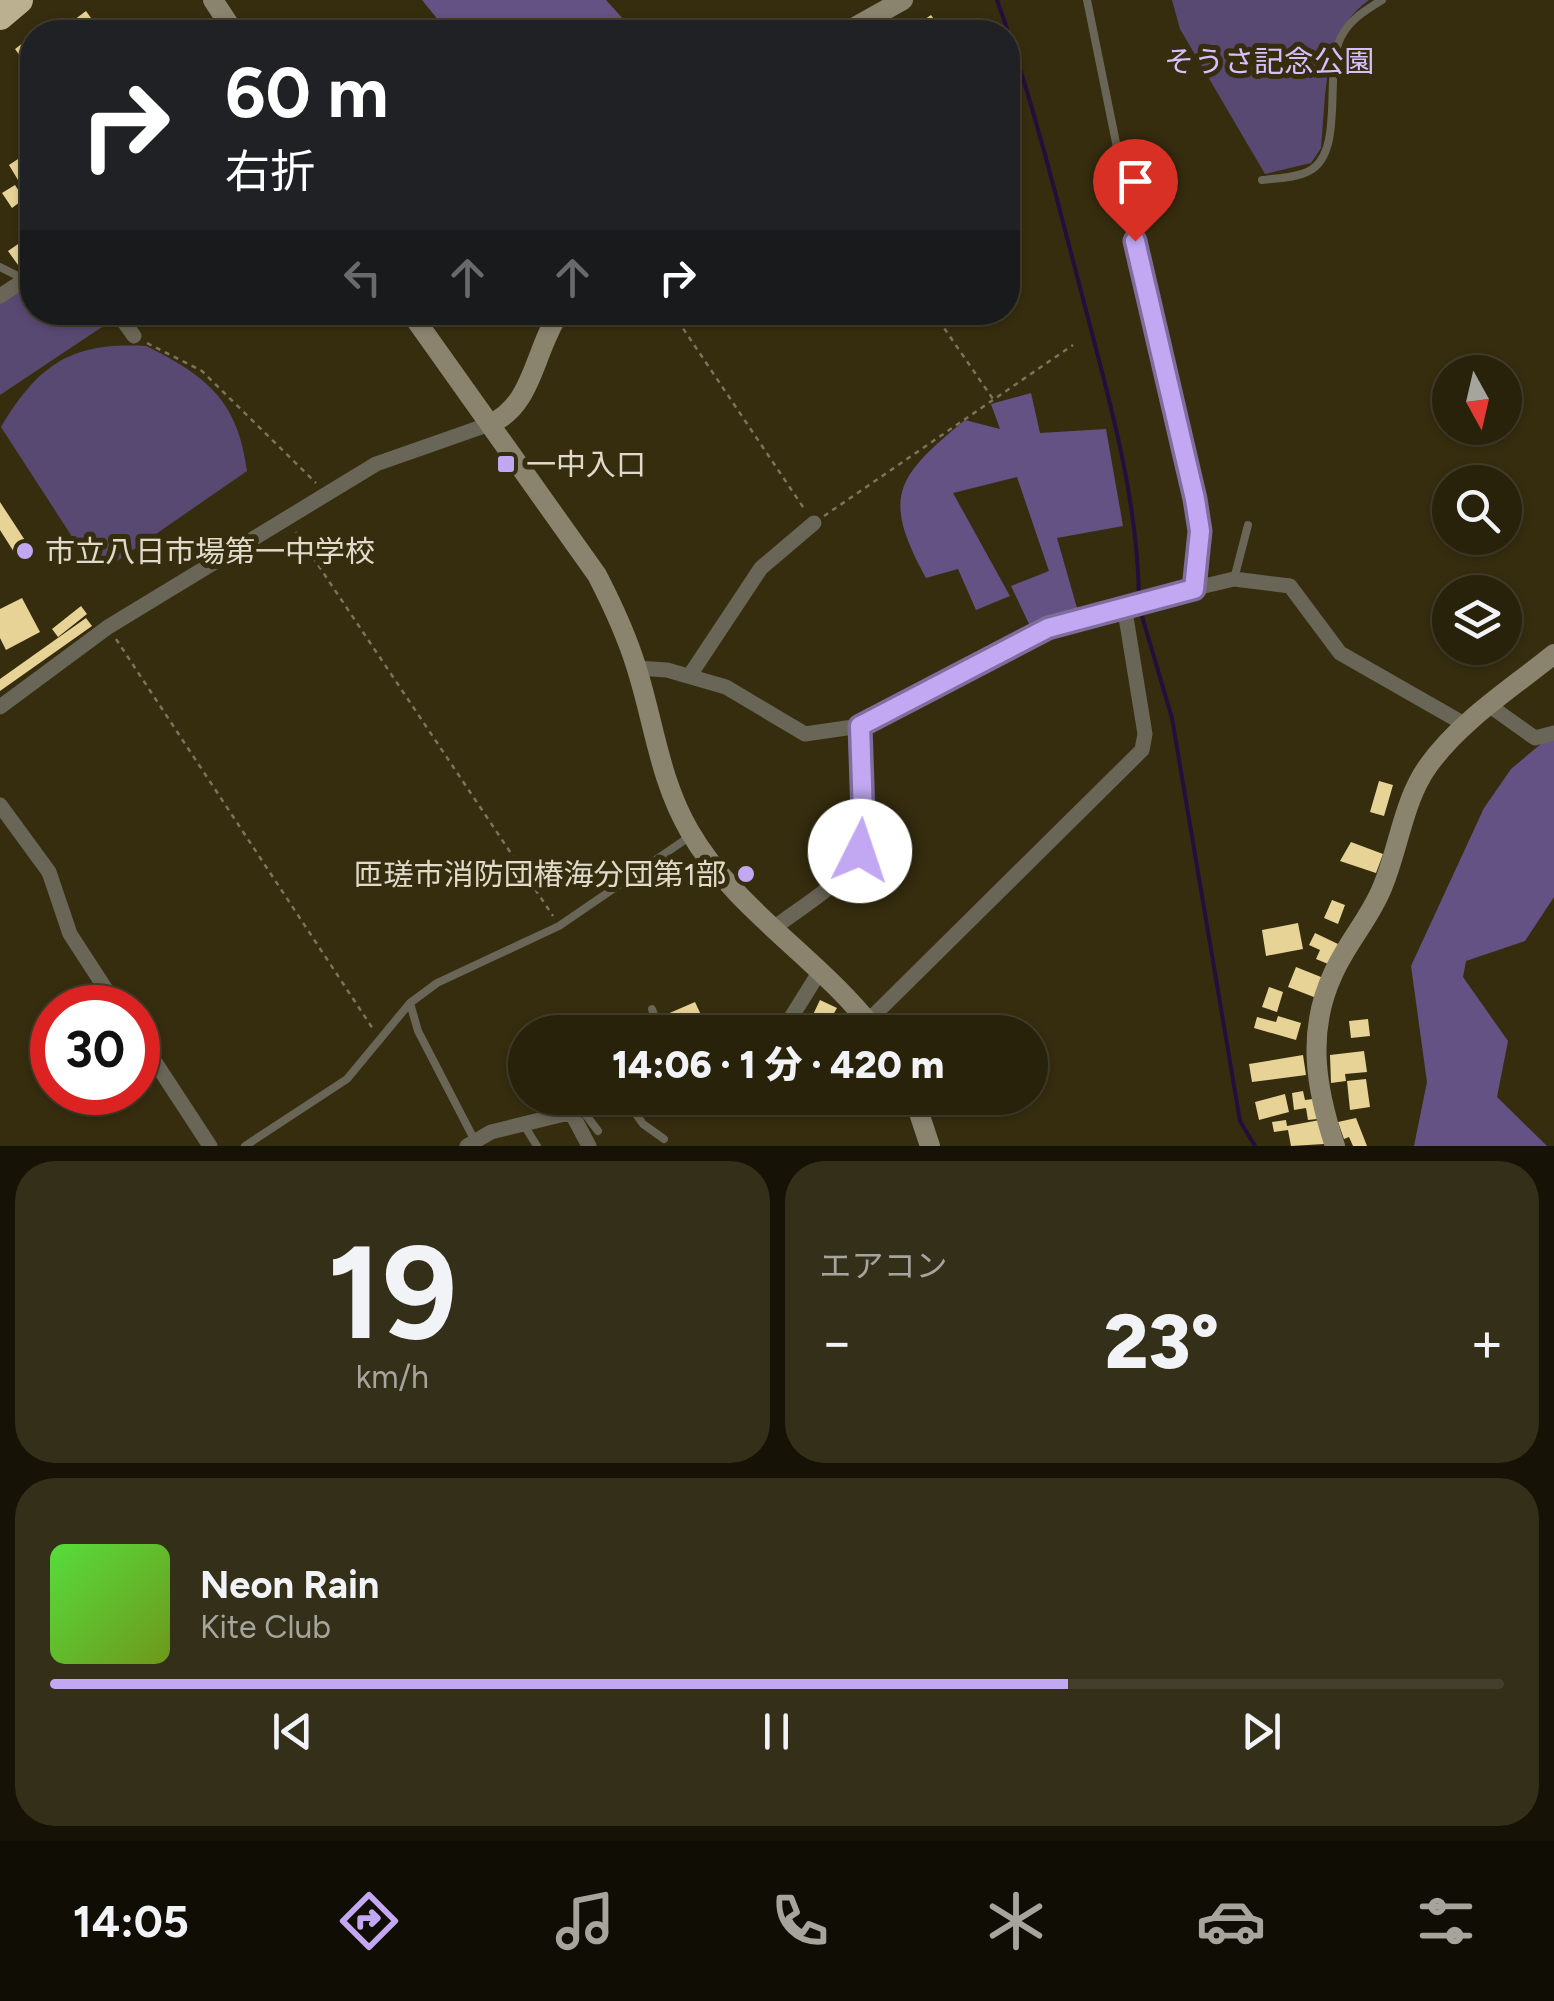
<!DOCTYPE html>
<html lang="ja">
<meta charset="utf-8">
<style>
body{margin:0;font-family:Figtree,"Noto Sans JP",sans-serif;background:#342f19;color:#f1f3f6;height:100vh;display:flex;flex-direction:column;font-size:38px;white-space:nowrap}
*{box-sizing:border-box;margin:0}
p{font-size:32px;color:#a5a49d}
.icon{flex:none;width:55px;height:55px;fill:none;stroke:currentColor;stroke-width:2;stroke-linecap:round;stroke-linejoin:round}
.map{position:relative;height:1146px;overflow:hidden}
.details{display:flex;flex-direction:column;gap:15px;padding:15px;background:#161306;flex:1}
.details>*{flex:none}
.guide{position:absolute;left:20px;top:20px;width:1000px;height:305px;border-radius:40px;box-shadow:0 2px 8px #0004,0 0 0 2px #443f2c;background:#202124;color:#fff;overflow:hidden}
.needle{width:65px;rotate:172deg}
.fabs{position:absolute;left:1432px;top:355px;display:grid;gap:20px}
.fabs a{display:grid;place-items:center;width:90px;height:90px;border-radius:50%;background:#28220b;box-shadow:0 2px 8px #0004,0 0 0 2px #443f2c;font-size:50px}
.speed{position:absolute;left:30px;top:985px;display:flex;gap:20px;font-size:50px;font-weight:700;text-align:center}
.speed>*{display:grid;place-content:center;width:130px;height:130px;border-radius:50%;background:#28220b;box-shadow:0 2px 8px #0004,0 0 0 2px #443f2c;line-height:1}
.speed .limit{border:15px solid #d22;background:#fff;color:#111}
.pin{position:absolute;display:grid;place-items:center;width:85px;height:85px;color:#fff;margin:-102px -42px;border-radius:50% 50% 50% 0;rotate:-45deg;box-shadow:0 0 10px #0007}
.pin .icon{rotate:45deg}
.me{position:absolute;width:110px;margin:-55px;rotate:4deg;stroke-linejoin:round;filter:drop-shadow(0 0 8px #0008)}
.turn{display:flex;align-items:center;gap:35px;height:210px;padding:0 40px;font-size:45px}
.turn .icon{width:130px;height:130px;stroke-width:2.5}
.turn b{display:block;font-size:70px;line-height:85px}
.lanes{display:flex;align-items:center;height:95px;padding:0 40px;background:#0003;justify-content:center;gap:50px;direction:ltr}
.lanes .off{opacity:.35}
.big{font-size:75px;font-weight:800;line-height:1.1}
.details .widget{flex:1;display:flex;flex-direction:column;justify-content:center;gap:15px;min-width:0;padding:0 35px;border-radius:40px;background:#342f19}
.details .dial{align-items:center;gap:0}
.dial b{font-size:130px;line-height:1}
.song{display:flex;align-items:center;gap:30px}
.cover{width:120px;height:120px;border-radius:15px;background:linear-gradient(135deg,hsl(110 70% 55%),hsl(80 70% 35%))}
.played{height:10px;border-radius:5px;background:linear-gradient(90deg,#c2a8f2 70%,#443f2c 70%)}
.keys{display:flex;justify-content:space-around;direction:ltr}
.heat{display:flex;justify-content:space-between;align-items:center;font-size:55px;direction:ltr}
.details .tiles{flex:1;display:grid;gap:15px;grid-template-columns:1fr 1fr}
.widget:last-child{grid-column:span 2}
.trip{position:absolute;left:508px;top:1015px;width:540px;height:100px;border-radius:50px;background:#28220b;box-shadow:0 2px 8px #0004,0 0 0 2px #443f2c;font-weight:800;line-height:100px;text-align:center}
.tabs{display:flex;height:160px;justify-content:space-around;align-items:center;background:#100e04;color:#a5a49d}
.tabs .icon{width:70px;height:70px}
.tabs .active{color:#c2a8f2}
.tabs b{font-size:45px;color:#f1f3f6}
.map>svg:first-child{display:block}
</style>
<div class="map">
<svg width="1554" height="1146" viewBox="0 0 1554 1146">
<rect width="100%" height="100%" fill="#362d0f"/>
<path fill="#584972" d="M1172 0H1369C1321 34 1327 94 1321 148L1311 163 1265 174 1180 29Z
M32 281V312L105 313 111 321 0 395V303Z
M146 346C207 376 238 401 247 471L114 563 91 566 1 427C39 364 71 342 146 346Z"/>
<path fill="#645284" d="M422 0H606L635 32H448Z
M1031 393 1040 433 1106 429 1123 526 1057 538 1077 608 1030 626 1011 586 1049 571 1017 477 953 493 1010 596 976 610 958 569 926 578C881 496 896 477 965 420L1000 429 991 404Z
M1554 733V897L1525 941 1466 961 1463 977 1508 1041 1497 1097 1547 1146H1414L1427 1082 1411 966 1484 808 1511 769Z"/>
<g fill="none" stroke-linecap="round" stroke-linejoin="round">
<path stroke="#230f3c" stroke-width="4" d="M997 0C1032 97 1056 196 1082 295 1108 395 1137 493 1139 596
M1139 606 1172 718 1240 1121 1255 1146"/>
</g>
<path fill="#e7d396" d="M86 11 96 25 82 32 74 20Z
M931 15 940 28 916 32 912 28Z
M32 36V73L15 49Z
M21 157 31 171 18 180 9 165Z
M15 185 24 199 12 208 2 193Z
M21 242 31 257 18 265 8 251Z
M0 502 32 551 19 560 0 530Z
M22 598 40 632 6 650 0 638V609Z
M81 606 87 614 58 637 52 629Z
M86 618 92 626 0 691V679Z
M1379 781 1393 785 1384 816 1370 812Z
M1351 842 1383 854 1376 873 1340 861Z
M1332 900 1345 905 1338 924 1324 918Z
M1298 923 1303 949 1266 956 1262 930Z
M1315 933 1338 944 1328 964 1316 959 1320 950 1309 945Z
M1296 967 1326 979 1319 999 1288 987Z
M1269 987 1283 992 1277 1012 1262 1007Z
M820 1000 837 1008 833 1015 843 1019 839 1028 829 1024 826 1031 809 1023Z
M695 1002 709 1032H665L658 1018Z
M1278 1016 1301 1023 1296 1040 1254 1028 1257 1017 1276 1022Z
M1368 1019 1370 1036 1351 1038 1349 1021Z
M1364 1051 1367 1072 1345 1074 1346 1081 1331 1083 1330 1055Z
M1303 1055 1306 1075 1252 1082 1249 1064Z
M1366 1079 1370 1107 1350 1110 1347 1081Z
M1303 1091 1305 1100 1313 1099 1317 1119 1308 1120 1306 1108 1294 1110 1292 1093Z
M1285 1094 1289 1112 1259 1120 1255 1102Z
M750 1098H798L800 1103 788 1109 784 1100 757 1112Z
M1356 1118 1367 1146H1353L1349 1137 1344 1139 1338 1122Z
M1286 1120 1287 1126 1320 1120 1324 1144 1291 1146 1288 1130 1274 1132 1272 1122Z"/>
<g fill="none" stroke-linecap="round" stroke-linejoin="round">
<path stroke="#7b735b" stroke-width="2.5" stroke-dasharray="5 5" stroke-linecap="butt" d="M672 312 805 510
M933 312 993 399
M147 343 202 371 316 483
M824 516 1073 345
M296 532 553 916
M116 639 373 1029"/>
<path stroke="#696557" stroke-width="8" d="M1087 0 1148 300 1195 499 1200 531 1194 588
M1262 180C1277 178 1296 178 1309 171 1346 152 1323 71 1341 37 1350 19 1366 10 1382 0
M0 267 26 280
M1234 579 1248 525
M410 1003 418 1031 475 1141
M652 1009 660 1032
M626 1100 643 1124 664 1139
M583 1111 598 1131
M524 1125 537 1146
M245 1146 347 1079 410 1003 437 983 559 926 692 835"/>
<path stroke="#696557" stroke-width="15" d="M0 296 32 275
M117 312 134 336
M637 668 667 670 726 687 805 734 860 726 1001 650 1048 629 1124 605 1234 579 1290 586 1340 653 1466 725
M690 675 761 568 814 523
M1490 706 1535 738 1554 733
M0 707 108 627 376 464 490 424
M0 805 49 872 70 934 118 1008
M774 928C800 907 848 882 859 850 872 815 861 763 860 726
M868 1021 1142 750 1145 734 1124 605
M774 1032 787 1024 820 971
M138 1036 210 1146
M571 1112 589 1146
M467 1146 491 1132 630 1098"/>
<path stroke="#8a836e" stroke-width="20" d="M213 0 234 32
M846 32 903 0
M410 312 597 575C612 604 626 634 636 666 654 722 659 779 690 832 736 911 822 960 876 1032
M490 424C534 405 534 349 560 312
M914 1098 930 1146
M1335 1146C1316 1089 1306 1032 1333 974 1346 944 1370 918 1382 888 1399 848 1403 801 1428 766 1460 721 1512 688 1554 654"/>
<path stroke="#bbb08f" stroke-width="28" d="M0 16 19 0"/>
</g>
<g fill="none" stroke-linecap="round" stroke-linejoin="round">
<g stroke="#7e6d9d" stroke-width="25">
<path id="route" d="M860 851 863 814 860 726 1048 628 1194 589 1200 531 1195 499 1135 241"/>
</g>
<use href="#route" stroke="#c2a8f2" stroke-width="18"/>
</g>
<g fill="#c2a8f2" stroke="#362d0f" stroke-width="4">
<rect x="496" y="454" width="20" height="20" rx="5"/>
<circle cx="25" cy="551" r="10"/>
<circle cx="746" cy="874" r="10"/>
</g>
<g text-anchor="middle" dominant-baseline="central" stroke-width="10" stroke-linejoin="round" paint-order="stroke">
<g font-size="30" fill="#d5bfff" stroke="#362d0f">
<text x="1269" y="61">そうさ記念公園</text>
</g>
<g font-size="30" fill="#e0daca" stroke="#362d0f" text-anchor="start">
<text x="526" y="464">一中入口</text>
<text x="45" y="551">市立八日市場第一中学校</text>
<text x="726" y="874" text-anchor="end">匝瑳市消防団椿海分団第1部</text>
</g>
</g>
</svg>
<div class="fabs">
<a><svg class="needle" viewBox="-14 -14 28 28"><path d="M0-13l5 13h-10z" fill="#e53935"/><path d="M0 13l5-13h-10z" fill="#a5a49d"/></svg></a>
<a><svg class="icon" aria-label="search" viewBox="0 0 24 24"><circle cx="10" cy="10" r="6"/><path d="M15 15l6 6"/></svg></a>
<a><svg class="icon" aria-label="layers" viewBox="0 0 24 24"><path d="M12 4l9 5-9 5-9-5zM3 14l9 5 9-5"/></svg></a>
</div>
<div class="speed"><div class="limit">30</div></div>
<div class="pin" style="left:1135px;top:241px;background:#d93025"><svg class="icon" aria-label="arrive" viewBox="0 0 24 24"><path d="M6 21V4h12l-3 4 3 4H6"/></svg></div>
<svg class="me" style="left:860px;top:851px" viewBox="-20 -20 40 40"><circle r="19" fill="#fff"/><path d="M0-13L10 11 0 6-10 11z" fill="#c2a8f2"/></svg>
<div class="trip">14:06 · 1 分 · 420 m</div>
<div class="guide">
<div class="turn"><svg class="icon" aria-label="right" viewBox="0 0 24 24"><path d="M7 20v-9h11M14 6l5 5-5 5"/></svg><div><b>60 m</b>右折</div></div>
<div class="lanes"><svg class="icon off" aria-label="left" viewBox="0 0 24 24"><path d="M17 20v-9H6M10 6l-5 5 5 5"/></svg><svg class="icon off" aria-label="ahead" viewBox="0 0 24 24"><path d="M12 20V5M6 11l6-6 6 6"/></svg><svg class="icon off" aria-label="ahead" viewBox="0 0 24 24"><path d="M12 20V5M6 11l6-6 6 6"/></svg><svg class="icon" aria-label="right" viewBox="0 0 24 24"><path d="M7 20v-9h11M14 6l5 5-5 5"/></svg></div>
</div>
</div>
<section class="details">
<div class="tiles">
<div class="widget dial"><b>19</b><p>km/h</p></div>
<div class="widget"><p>エアコン</p>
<div class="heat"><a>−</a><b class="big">23°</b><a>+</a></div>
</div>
<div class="widget">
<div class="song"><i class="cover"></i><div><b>Neon Rain</b><p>Kite Club</p></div></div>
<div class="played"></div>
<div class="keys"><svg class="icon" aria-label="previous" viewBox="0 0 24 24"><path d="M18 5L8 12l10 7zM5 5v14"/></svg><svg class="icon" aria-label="pause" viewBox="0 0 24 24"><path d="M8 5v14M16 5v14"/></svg><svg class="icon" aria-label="next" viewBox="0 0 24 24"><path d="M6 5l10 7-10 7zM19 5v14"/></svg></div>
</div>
</div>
</section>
<nav class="tabs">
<b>14:05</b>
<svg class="icon active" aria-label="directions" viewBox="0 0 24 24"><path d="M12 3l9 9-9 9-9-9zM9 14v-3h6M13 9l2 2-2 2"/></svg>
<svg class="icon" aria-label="music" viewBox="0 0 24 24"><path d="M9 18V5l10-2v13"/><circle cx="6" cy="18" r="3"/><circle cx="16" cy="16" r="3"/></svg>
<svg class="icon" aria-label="phone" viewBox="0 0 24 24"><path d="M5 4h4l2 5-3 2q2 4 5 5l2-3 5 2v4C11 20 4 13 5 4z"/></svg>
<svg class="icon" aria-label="climate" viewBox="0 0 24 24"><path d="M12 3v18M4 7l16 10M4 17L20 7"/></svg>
<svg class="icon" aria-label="car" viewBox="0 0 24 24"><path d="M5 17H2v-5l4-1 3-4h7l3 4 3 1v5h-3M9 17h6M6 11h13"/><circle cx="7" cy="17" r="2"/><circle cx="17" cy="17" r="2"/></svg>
<svg class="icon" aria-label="filters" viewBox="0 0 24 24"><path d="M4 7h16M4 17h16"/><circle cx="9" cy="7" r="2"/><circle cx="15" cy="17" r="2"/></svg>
</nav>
